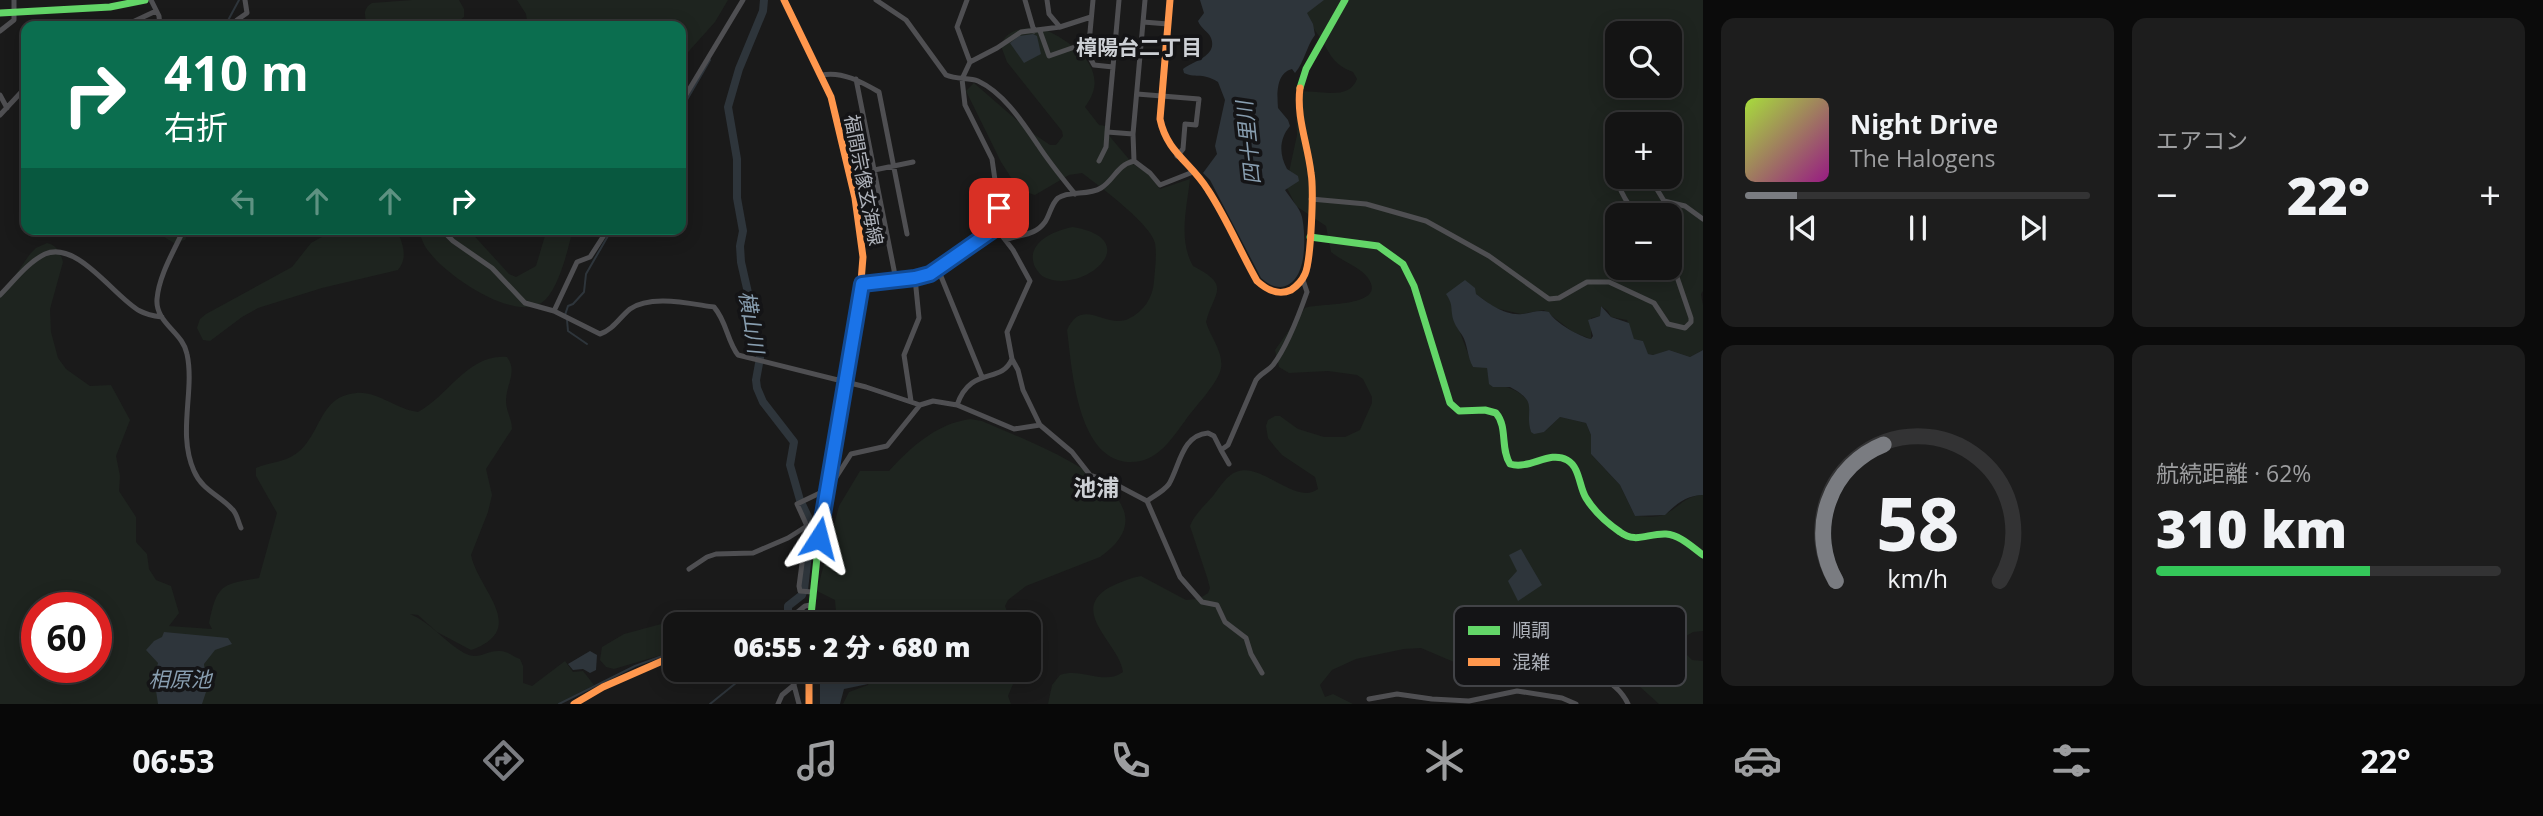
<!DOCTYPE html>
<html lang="ja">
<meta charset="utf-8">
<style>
body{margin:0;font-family:"Open Sans","Noto Sans JP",sans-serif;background:#1d1d1d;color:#f1f3f6;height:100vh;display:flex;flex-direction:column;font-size:26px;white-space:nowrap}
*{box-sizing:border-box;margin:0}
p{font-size:23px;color:#9d9ea0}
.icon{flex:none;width:38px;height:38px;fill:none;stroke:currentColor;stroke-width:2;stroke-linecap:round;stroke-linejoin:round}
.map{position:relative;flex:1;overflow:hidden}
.panel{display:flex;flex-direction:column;gap:18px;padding:18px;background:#0b0b0b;width:840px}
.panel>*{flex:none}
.top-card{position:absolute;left:21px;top:21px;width:665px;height:214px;border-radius:14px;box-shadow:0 4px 18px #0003,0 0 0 2px #333334;background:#0b6e4f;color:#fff;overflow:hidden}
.tools{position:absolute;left:1605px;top:21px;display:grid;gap:14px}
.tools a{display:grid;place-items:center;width:77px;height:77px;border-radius:14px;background:#141414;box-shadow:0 4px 18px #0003,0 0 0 2px #333334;font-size:35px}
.speed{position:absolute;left:21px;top:592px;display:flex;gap:14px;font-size:35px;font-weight:700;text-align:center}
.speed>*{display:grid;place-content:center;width:91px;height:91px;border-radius:50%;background:#141414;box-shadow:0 4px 18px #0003,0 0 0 2px #333334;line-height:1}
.speed .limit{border:10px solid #d22;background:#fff;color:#111}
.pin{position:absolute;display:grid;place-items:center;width:60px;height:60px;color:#fff;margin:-30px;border-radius:14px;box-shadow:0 4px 10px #0006}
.me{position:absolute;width:77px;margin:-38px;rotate:9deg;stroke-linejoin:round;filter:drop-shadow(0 0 5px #0008)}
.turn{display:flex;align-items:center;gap:24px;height:147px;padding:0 28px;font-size:32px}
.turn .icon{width:91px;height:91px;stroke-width:2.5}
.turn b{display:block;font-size:49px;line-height:60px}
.lanes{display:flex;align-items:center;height:66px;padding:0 28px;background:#0003;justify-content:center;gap:35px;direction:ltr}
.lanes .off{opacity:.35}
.big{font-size:52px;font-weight:800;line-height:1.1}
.panel .widget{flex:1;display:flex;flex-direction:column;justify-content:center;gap:10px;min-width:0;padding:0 24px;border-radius:14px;background:#1d1d1d}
.panel .dial{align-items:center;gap:0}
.dial svg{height:182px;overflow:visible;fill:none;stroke:#333334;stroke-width:7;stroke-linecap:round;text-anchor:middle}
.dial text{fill:#f1f3f6;stroke:none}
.song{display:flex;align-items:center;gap:21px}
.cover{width:84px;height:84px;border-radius:10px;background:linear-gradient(135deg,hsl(80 70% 55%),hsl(310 70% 35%))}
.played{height:7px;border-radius:4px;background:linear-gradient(90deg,#7a7c81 15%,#333334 15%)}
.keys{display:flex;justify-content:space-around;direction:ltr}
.heat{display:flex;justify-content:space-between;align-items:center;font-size:38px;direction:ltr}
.charge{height:10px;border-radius:5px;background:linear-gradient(90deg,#34c759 62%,#333334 0)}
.panel .tiles{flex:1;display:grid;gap:18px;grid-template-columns:repeat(2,1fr)}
.trip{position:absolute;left:663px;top:612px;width:378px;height:70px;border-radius:14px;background:#141414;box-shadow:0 4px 18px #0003,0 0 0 2px #333334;font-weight:800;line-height:70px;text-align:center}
.tab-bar{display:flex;height:112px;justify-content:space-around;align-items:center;background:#080808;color:#9d9ea0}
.tab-bar .icon{width:49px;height:49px}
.tab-bar .on{color:#7a7c81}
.tab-bar b{font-size:32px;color:#f1f3f6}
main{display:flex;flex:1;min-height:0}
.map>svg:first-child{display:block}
</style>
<main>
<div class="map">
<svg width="1703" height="704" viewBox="0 0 1703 704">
<rect width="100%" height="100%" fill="#1a1a1a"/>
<path fill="#1e241f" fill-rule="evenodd" d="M412 0H459L464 9V17C457 24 445 20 436 26H367C365 16 362 9 372 3Z
M517 0H728L715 22 681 60V26H528L526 14Z
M1292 0H1703V291L1701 294 1703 305V350L1690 357 1669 350 1654 355 1647 354 1643 341 1634 339 1627 320 1611 317 1608 311 1601 306 1600 316 1591 318V339L1573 332 1544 310 1521 314 1495 308 1476 294 1453 304 1452 311 1473 367H1487L1489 381C1504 387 1526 389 1531 409 1533 416 1529 424 1531 432H1544L1560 417 1586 423 1591 435V454L1620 485 1635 516C1643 516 1656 518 1663 515 1678 509 1685 495 1703 495V631L1693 632 1681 639 1680 648 1692 660 1703 661V704H1659L1594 645 1580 650 1555 635 1544 634 1526 623 1525 653 1503 662 1468 668 1421 648 1404 649 1356 659 1332 670 1320 685 1325 697 1333 694 1353 704H1048L1052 685 1060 675C1082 667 1104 686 1123 672 1120 644 1067 611 1110 587 1120 582 1130 578 1141 576L1186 600 1199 599 1208 593 1210 588 1207 577 1190 526C1194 515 1205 505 1213 496 1219 488 1227 475 1236 472 1261 461 1295 506 1318 489L1315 477 1282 455 1275 447 1268 438 1266 426 1268 420 1275 416H1280L1298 429 1324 437H1345L1360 430 1372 403V397L1363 379 1357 375 1328 371 1289 373 1279 367 1275 350 1305 308C1318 303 1389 308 1368 278 1360 267 1342 261 1331 252L1326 226 1296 206 1286 186 1297 135 1296 110 1301 92C1319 89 1348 102 1357 79L1353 72C1329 63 1330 50 1316 32 1308 21 1300 12 1292 0ZM1617 33H1670V86H1617ZM1617 124H1670V177H1617ZM1617 215H1670V268H1617Z
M1040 27C1071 41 1114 69 1085 107L1099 125 1106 126V132L1133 164 1148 174 1160 189 1190 179C1187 207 1178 240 1193 266 1232 286 1214 291 1206 322 1210 336 1224 353 1221 368 1218 384 1195 406 1185 421 1170 441 1156 464 1127 462 1077 457 1072 369 1067 330 1082 296 1106 329 1128 319 1144 312 1153 297 1154 281 1155 269 1157 255 1155 243 1151 224 1098 185 1082 173L1069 175 1035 195 1019 190 1001 162 966 91 974 83 1028 130 1050 145H1056L1063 136 1062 131 1007 62 1001 46C1006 29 1023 28 1040 27Z
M1073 227C1147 240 1084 294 1046 278 1041 276 1038 272 1035 267 1024 243 1055 230 1073 227Z
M151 229H190L185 240 174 243Z
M336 229H397C402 244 409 256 398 270L322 288 258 308 242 317 210 341 203 340 197 328 200 319 206 314 292 267 311 243Z
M418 229H468L509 274 516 277 536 266 547 229H573C568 249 560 284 546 299 520 327 447 276 430 253 424 247 421 237 418 229Z
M47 243C57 245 61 254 63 262L50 309 51 332 58 358 66 369 90 386 111 385 130 420 116 456 120 476 119 491 136 517V542L147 554 149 569 156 580 171 586 179 613 169 626 212 629 209 623C217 584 222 584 259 578L277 513 256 476V468C269 462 284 463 297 453 321 435 319 396 356 393 378 391 397 410 418 412 449 396 467 354 507 357 518 372 506 384 506 401 506 411 512 419 512 429L486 469 492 495 488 512 471 555C478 590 530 629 471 650L437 632 418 615 410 614C430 622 445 642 464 653 479 661 486 650 500 651 508 651 513 657 520 659L523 666V683L532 686 565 661 573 672 583 671 594 685 558 704H0V297L30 254 36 248ZM37 607H96V667H37Z
M970 419 982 421C1023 440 1188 496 1100 557L1026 586 1008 600 1005 606 1012 625H837L835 600 817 591 839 506 860 471H889C911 447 936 424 970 419Z
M706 612 713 615 711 625H676L675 651 614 669 606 667 600 660 602 647 624 634Z
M872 670H1019L1008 696 1011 704H843L849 692 868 685Z"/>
<path fill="#2e353b" d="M1200 0H1324L1307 13 1313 24 1315 35C1306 47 1305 61 1295 73L1292 69C1276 73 1277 94 1278 108L1288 120 1290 126C1279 139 1279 154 1287 169L1298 176 1299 181 1285 190C1290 198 1300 208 1302 217 1306 236 1308 285 1280 287 1272 287 1267 283 1261 278L1210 180 1203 173 1217 154 1215 146 1225 100 1218 82C1202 72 1198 79 1184 73L1183 69C1193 61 1218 56 1211 38 1208 31 1201 29 1198 21L1204 13Z
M1033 34 1037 36 1041 54 1024 63 1010 43 1019 36Z
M1465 280 1475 288 1476 294C1488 303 1505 316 1522 314 1531 313 1539 309 1549 312 1554 322 1580 337 1591 339L1593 336 1588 320 1600 316 1601 306 1611 317 1629 323 1634 339 1643 341 1648 354 1653 355 1669 350 1690 357 1703 350V495C1687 495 1676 504 1665 515L1635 516 1620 485 1591 454V435L1586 423 1560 417 1544 432 1534 434 1531 432C1524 409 1540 403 1510 387H1493L1489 384 1487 368 1473 367C1467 357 1468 344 1462 335 1458 329 1453 323 1452 314 1451 305 1452 303 1446 294Z
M1521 549 1542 585 1518 601 1508 581 1517 571 1509 555Z
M164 632 228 638 232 644 215 650 204 664 207 689 202 704H158L154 677 158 663 146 650 154 641 162 637Z
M590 651 597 655 596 670 590 673 583 669 573 670 568 664Z
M820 670H871L868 684 844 689 840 704H820Z"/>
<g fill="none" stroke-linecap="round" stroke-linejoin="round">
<path stroke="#2e353b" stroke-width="2" d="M225 26 239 0
M681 110 710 60
M565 315 568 306 573 304 584 292 586 274 612 229
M567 320 568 331 587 344
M734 625 740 622 784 620
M559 704 635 666 676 651
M710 704 752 670"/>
<path stroke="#2e353b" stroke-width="8" d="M764 0 763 11 739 69 728 107 737 159V198L743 231 740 246 741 262 759 341 760 358 756 380 757 388 763 402 794 442 790 465 800 500 810 521 811 527 804 590 802 595 788 606V615L784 619"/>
<path stroke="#4f4f52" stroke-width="5" d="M151 0 159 16 160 26
M876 0 906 20 946 75C957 80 969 77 978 81 1004 93 1023 123 1038 145 1049 162 1062 178 1075 194
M967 0 957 27 970 62
M1025 0 1034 31
M1047 0 1049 14 1060 27
M1093 0 1088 54 1094 65 1113 67 1107 132 1133 134
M1143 22 1168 24
M124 26 156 11
M233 26 237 20 247 13 245 0
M0 31 14 20V0
M1040 31 1049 56 1089 42
M1166 38 1181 39
M1115 44 1140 46
M1113 67 1119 0
M822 75C842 71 862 82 879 92L907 234
M856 79 896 280
M1137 94 1199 99 1196 125 1185 124 1183 149 1177 156
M0 95 7 108
M681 103 743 0
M0 115 26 87
M1617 160 1613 166C1616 183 1625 202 1637 215
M1099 161 1106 147 1107 132
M1134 161 1133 134 1145 0
M1134 161 1150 173 1160 185 1193 172
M850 175 913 162
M1643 177 1652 181 1664 201 1685 206 1703 219
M1311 199 1366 204 1426 221 1489 256 1549 299 1559 298 1587 282H1609L1654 303 1668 324 1685 328 1691 322V318L1677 277 1670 267
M996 228 1013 250 1030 281 1007 332 1012 359 1018 370 1023 390 1040 425 1072 452 1090 475 1111 482 1147 501 1180 577 1202 602 1217 605 1225 622 1246 638 1251 654 1262 673
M184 229C174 251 159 275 157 299 155 323 183 332 187 354 195 391 177 433 194 471 202 490 219 495 232 509 237 513 238 522 241 528
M441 229 453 241 492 268 525 303 554 311 600 334C613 330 620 317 630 309 651 294 691 304 714 307 727 322 727 341 738 355L866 387 920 405
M1006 240C1020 234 1035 236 1045 222 1050 215 1051 204 1058 198 1070 190 1088 196 1101 188 1114 180 1117 165 1134 161
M938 269 982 377
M862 284 915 278 930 274 996 228 999 220V208L992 159 965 105 962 79 970 62 997 48 1021 32 1060 27 1091 17
M0 295C13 282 28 262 45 254 78 240 115 298 140 311 147 315 154 316 162 317
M554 311 577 262 590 257 608 229
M911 401 904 355 919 318 915 278
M957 405C971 365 1001 385 1012 359
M1221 450 1229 464
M828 484 833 482 851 454 887 446 920 405 933 401 957 405 1014 429 1040 425
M822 492 841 381
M1147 501C1154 496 1164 491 1169 484 1180 465 1182 435 1208 433L1214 436 1221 450 1228 445 1256 380C1261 373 1268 371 1273 365 1286 348 1300 312 1307 292L1303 280
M689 569 707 557 716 554 753 553 788 538 807 526
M812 592 800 591 799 586 807 526 797 504 822 492 826 494
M783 624 805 606 811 605
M1541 662C1571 665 1614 673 1628 704
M797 670 794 685 799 704
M1369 699 1397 694 1432 699 1469 701 1517 691 1562 698 1576 704
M778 704 782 695 794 685"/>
<path stroke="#63d668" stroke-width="7" d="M0 13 110 7 145 0
M1300 88 1306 69 1345 0
M1310 237 1378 246 1403 264 1414 286 1450 403 1459 411 1485 410 1496 413C1508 427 1500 448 1510 464 1530 470 1549 450 1567 460 1580 467 1579 487 1586 498 1594 511 1607 523 1620 532 1636 544 1648 533 1666 534 1680 535 1692 547 1703 555
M810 625 819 538 847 373"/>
<path stroke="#ff974d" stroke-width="7" d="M784 0 831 97 855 198 863 257 859 306 847 373
M1170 0 1160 119C1167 153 1191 162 1208 190 1227 219 1240 251 1257 281 1267 290 1278 296 1291 290 1297 286 1302 281 1305 274 1311 261 1314 189 1311 173 1308 145 1296 117 1300 88
M775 625 810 624
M809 670V704
M574 704 603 687 676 655"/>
</g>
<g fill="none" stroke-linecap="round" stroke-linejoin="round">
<g stroke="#114b97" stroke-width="18">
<path id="route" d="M819 538 862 284 915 278 930 274 996 228 999 208"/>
</g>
<use href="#route" stroke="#1a73e8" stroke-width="12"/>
</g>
<g text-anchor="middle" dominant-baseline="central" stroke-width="7" stroke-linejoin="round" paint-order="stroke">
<g font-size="19" fill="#adb1b9" stroke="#141416">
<text transform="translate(864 180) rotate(79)">福間宗像玄海線</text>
</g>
<g font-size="21" font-weight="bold" fill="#cdd0d5" stroke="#141416">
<text x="1139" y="47">樟陽台二丁目</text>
</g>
<g font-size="21" font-style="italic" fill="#889eb0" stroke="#141416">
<text transform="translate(1248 143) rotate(-96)">四十里川</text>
<text transform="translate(752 322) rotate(81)">横山川</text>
<text x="180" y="679">相原池</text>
</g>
<g font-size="23" font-weight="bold" fill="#cdd0d5" stroke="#141416">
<text x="1096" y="487">池浦</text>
</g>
</g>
<rect x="1454" y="606" width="232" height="80" rx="10" fill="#141416" stroke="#424347" stroke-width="2"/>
<rect x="1468" y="626" width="32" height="9" fill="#63d668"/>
<rect x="1468" y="658" width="32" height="8" fill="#ff974d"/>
<g font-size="19" fill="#adb1b9">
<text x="1512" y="637">順調</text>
<text x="1512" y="669">混雑</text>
</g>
</svg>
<div class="tools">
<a><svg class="icon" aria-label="search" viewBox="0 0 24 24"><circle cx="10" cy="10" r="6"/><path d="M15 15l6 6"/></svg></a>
<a>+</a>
<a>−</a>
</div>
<div class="speed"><div class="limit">60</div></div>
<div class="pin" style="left:999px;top:208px;background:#d93025"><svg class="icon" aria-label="arrive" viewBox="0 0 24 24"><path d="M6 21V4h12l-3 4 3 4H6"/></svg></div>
<svg class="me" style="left:819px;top:538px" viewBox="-20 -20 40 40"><path d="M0-17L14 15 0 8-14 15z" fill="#1a73e8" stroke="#fff" stroke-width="4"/></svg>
<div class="trip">06:55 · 2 分 · 680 m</div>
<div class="top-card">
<div class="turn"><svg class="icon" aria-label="right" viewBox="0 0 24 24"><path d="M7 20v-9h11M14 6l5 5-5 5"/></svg><div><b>410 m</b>右折</div></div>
<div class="lanes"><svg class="icon off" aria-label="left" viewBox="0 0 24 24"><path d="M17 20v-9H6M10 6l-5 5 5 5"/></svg><svg class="icon off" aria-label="ahead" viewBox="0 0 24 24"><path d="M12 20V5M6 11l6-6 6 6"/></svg><svg class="icon off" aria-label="ahead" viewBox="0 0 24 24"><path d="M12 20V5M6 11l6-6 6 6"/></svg><svg class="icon" aria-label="right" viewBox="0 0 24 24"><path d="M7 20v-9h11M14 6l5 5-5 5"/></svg></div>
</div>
</div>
<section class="panel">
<div class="tiles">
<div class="widget">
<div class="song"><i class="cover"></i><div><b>Night Drive</b><p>The Halogens</p></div></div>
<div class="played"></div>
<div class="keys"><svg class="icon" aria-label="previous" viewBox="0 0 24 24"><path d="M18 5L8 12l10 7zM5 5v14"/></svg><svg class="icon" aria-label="pause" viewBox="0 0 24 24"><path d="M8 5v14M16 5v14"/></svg><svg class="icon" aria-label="next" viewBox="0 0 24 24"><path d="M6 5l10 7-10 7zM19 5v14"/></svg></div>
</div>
<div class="widget"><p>エアコン</p>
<div class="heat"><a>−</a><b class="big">22°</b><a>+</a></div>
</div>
<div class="widget dial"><svg viewBox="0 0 100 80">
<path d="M14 69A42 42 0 1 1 86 69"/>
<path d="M14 69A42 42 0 0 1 35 9" stroke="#7a7c81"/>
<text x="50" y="56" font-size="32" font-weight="700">58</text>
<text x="50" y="72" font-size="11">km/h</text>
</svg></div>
<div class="widget"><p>航続距離 · 62%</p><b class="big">310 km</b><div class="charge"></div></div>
</div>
</section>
</main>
<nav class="tab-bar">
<b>06:53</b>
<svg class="icon on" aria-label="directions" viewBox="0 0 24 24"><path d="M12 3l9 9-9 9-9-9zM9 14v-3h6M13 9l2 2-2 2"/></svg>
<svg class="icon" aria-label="music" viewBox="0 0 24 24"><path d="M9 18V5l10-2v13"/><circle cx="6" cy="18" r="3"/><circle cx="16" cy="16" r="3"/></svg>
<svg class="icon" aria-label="phone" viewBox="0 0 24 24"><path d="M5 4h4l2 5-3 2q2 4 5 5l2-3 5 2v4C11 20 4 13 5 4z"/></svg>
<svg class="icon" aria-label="climate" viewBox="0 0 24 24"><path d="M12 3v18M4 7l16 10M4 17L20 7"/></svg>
<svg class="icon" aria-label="car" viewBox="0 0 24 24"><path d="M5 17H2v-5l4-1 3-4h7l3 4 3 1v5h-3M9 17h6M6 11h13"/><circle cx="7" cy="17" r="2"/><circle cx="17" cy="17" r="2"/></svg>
<svg class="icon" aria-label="filters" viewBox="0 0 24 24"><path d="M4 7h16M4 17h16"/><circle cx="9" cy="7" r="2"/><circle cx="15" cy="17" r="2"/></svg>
<b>22°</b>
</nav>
